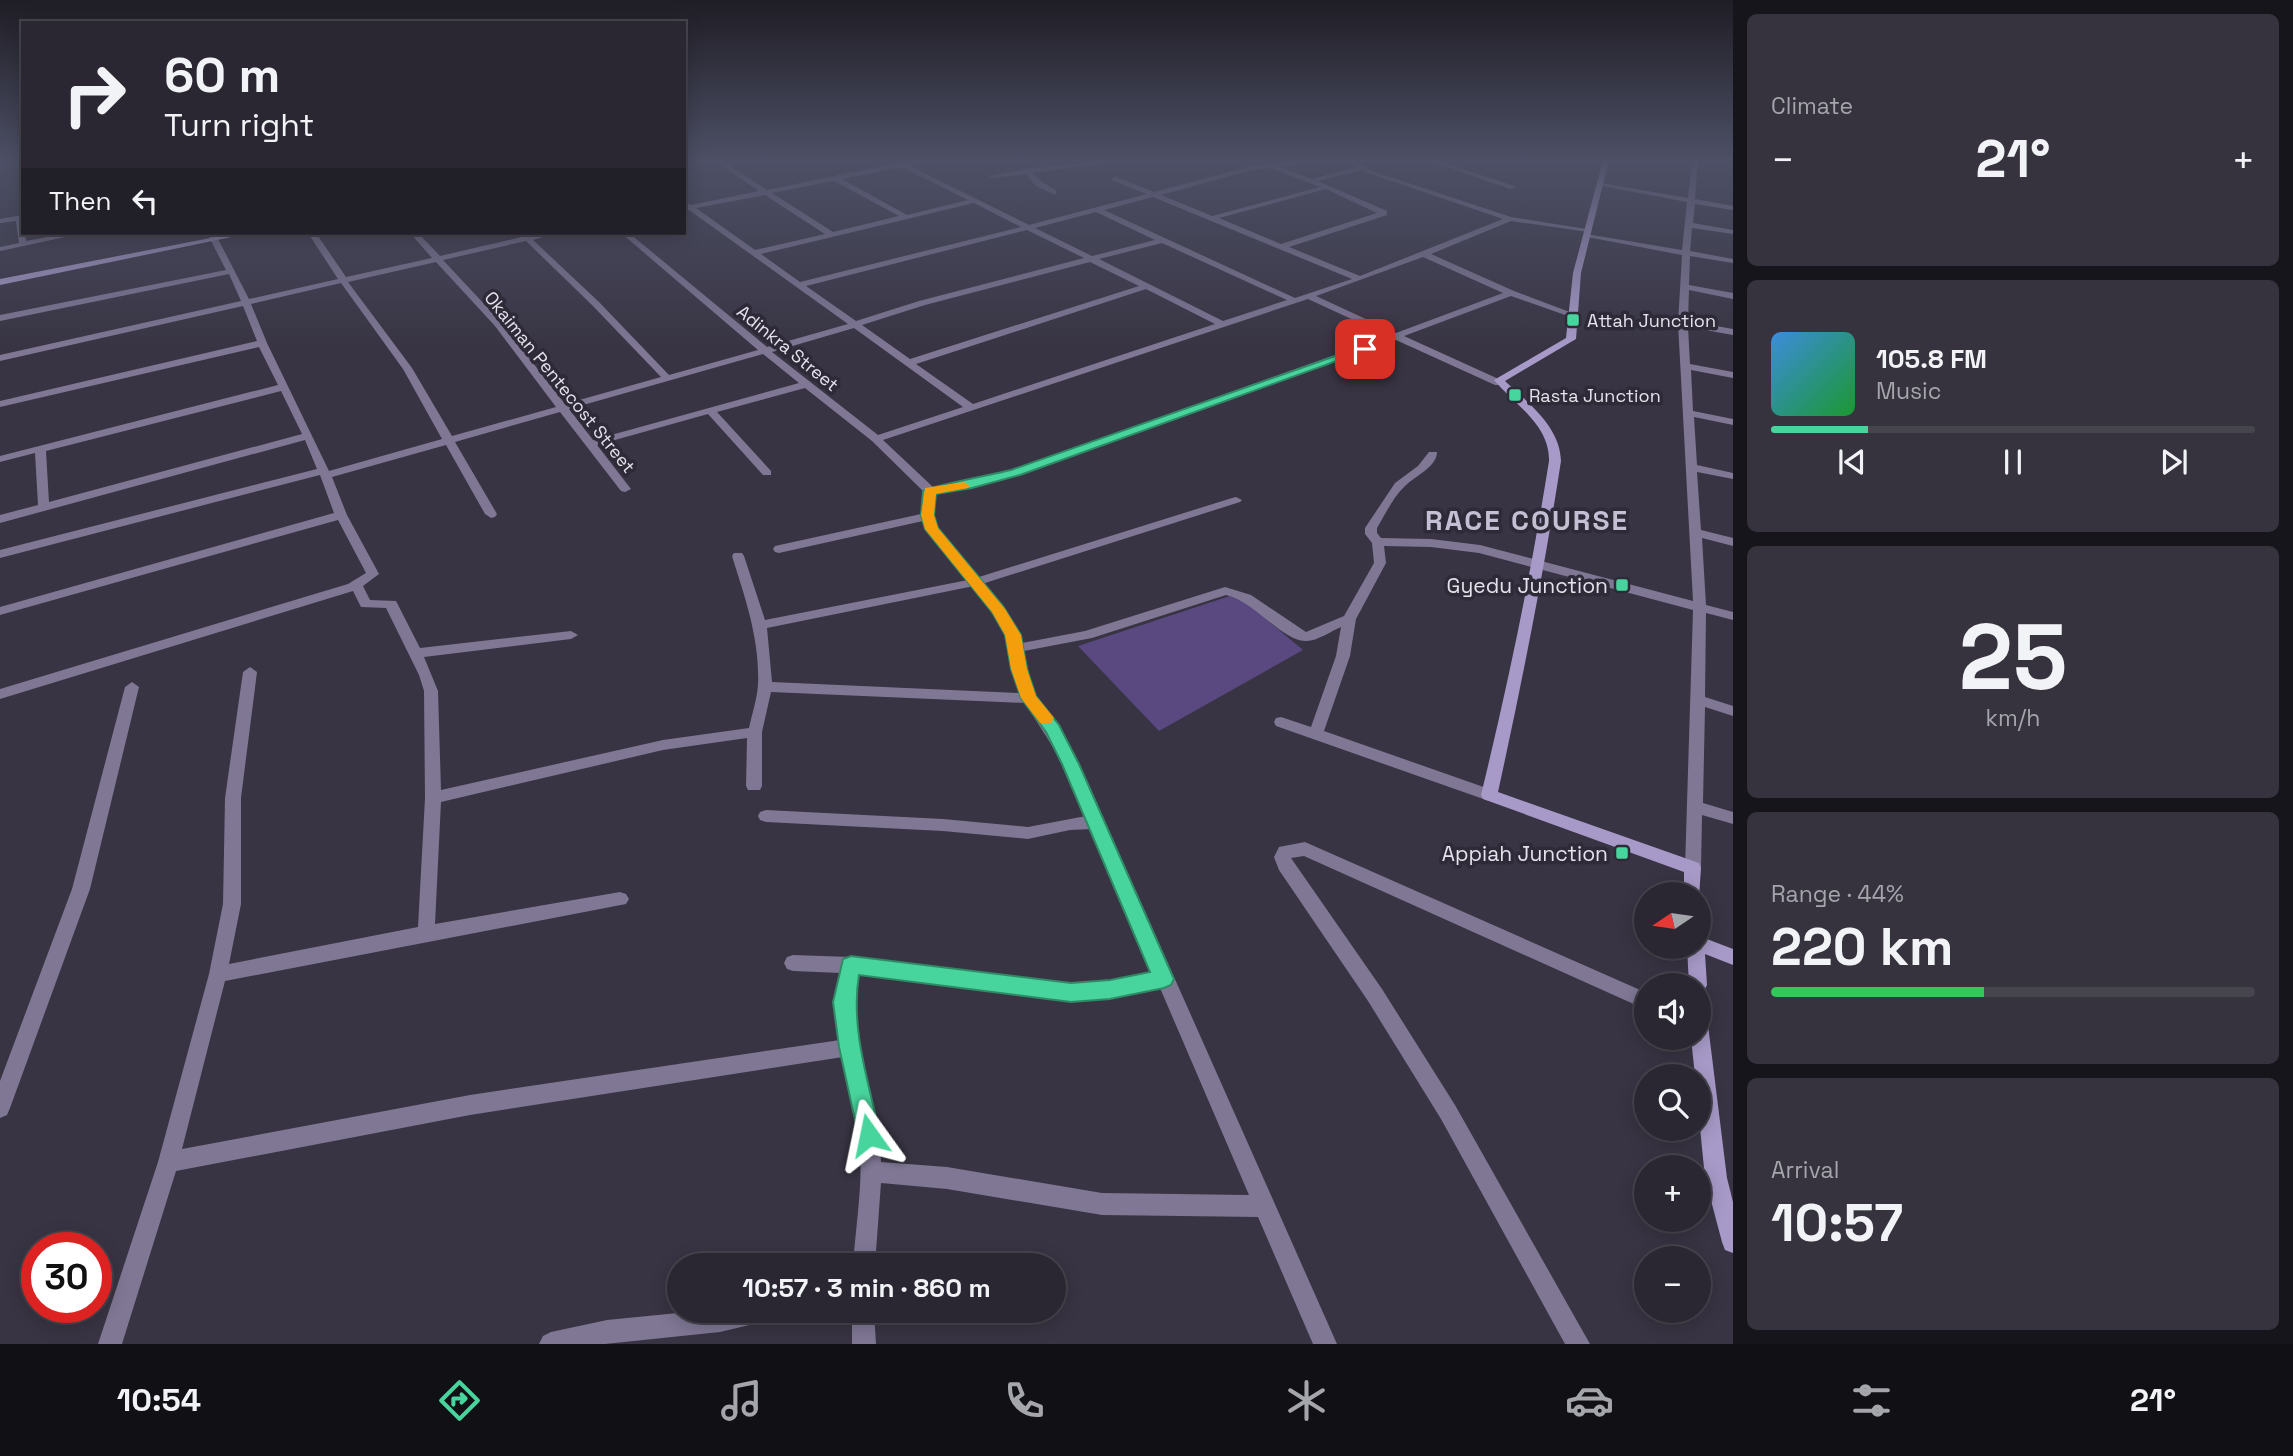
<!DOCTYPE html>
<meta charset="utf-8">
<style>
body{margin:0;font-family:"Space Grotesk",sans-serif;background:#36333e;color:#f1f3f6;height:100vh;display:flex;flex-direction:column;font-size:26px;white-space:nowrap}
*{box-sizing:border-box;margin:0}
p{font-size:23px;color:#a5a5ac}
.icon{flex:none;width:38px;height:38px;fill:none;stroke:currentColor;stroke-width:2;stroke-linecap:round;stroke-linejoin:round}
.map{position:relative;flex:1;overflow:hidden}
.sheet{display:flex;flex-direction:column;gap:14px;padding:14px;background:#17151c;width:560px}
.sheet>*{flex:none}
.banner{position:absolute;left:21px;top:21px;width:665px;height:214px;border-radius:0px;box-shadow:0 4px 18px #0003,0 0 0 2px #46444d;background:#2a2732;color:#f1f3f6;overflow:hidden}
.needle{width:46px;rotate:257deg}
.buttons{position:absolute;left:1634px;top:882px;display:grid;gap:14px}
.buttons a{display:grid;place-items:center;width:77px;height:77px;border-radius:50%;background:#2a2732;box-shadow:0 4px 18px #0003,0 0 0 2px #46444d;font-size:35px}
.speed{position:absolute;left:21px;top:1232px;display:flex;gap:14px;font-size:35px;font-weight:700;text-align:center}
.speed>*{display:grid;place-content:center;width:91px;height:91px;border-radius:50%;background:#2a2732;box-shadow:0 4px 18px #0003,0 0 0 2px #46444d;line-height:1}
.speed .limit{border:10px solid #d22;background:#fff;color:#111}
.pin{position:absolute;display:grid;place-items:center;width:60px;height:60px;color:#fff;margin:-30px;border-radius:14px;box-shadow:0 4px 10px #0006}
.me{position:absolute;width:77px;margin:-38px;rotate:348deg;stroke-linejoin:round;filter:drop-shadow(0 0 5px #0008)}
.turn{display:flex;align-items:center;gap:24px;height:147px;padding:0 28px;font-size:32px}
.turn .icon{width:91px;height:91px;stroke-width:2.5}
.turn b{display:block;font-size:49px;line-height:60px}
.then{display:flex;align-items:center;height:66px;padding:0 28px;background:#0003;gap:14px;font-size:26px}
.big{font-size:52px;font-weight:700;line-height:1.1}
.sheet .card{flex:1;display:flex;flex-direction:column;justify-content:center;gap:10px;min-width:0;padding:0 24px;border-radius:10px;background:#36333e}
.sheet .dial{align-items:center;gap:0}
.dial b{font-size:91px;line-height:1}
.song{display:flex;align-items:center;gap:21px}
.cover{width:84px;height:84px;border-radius:10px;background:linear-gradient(135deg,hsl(210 70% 55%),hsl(130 70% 35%))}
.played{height:7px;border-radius:4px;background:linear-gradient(90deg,#48d49d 20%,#46444d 20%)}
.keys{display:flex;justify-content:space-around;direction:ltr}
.heat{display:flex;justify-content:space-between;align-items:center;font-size:38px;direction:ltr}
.charge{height:10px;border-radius:5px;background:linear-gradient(90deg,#34c759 44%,#46444d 0)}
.trip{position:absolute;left:667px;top:1253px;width:399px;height:70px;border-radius:35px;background:#2a2732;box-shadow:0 4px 18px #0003,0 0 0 2px #46444d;font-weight:700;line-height:70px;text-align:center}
.menu{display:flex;height:112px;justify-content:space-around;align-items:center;background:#111014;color:#a5a5ac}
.menu .icon{width:49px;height:49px}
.menu .active{color:#48d49d}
.menu b{font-size:32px;color:#f1f3f6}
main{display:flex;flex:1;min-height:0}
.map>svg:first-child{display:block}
</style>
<main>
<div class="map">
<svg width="1733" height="1344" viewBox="0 0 1733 1344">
<rect width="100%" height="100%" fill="#383443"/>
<path fill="#5a4880" d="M1236 594 1303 650 1159 731 1078 646Z"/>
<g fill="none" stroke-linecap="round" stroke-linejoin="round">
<path fill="#7f7794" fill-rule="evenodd" d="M713 160H721L767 190 901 162 932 160 910 166 1029 225 1147 194 1111 180 1114 176 1154 192 1252 166 1318 160 1280 167 1312 179 1356 167 1344 160H1352L1375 172 1511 217 1592 230 1588 232 1511 221 1431 254 1514 291 1575 314 1568 316 1511 296 1404 336 1503 381V385H1495L1396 340 1019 474 972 487 935 494 933 515 937 528 979 577 1232 498 1236 497 1242 500 1240 502 985 583 1010 618 1022 643 1085 631 1225 587 1251 595 1306 632 1344 616 1374 563 1372 543 1365 534V528L1395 483 1418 466 1429 452H1437C1437 467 1415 476 1405 486 1393 497 1385 515 1377 528V533L1381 538 1431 539 1480 545 1693 601 1678 323 1682 255 1582 236 1586 234 1682 250 1687 202 1597 185 1601 183 1688 198 1692 160H1698L1695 199 1733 206V210L1695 204 1693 223 1733 230V234L1692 228 1690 251 1733 259V263L1690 256 1689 285 1733 293V299L1689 290 1688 321 1733 329V335L1688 327 1690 364 1733 372V378L1691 370 1693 411 1733 419V425L1694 417 1697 465 1733 473V479L1697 472 1701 530 1733 538V546L1702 538 1706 605 1733 612V620L1706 613 1705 697 1733 706V716L1705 707 1703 803 1733 812V824L1702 815 1701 868 1699 873 1693 875 1687 873 1685 868 1693 610 1479 553 1431 547 1384 546 1386 563 1356 619 1350 656 1324 731 1495 791 1497 795 1495 799 1489 801 1276 726 1274 722 1276 718 1281 717 1311 727 1336 656 1341 627C1331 631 1316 642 1305 641 1281 640 1254 601 1226 595L1092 638 1024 651 1033 691 1079 763 1337 1344H1313L1258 1217 1102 1215 947 1189 881 1183 875 1265H853C856 1222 864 1179 859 1136 856 1110 848 1083 843 1057L470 1115 176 1171 122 1344H98L158 1162 209 974 223 904 225 798 243 672 250 667 257 672 241 798V904L229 964 418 927 425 798 424 691 419 675 386 608 361 607 353 591 0 699V689L348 584 366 573 338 520 0 615V607L334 513 320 475 0 558V550L317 469 305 440 0 523V515L38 505 35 453 0 462V456L278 385 259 347 0 407V401L257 341 243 306 0 361V355L241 301 229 274 0 321V315L226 270 207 233H215L249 299 338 279 308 233H316L346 277 432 258 410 233H418L440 256 522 237 518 233H526L529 236 556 233 533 240 599 302 669 375 758 350 621 233H629L767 347 848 324 689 210H684V201L691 205 759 191ZM902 167 968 200 907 215 842 179ZM1270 168 1320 187 1212 216 1161 195 1252 170ZM1362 170 1371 174 1503 219 1360 276 1289 247 1387 215V211L1318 181ZM834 181 899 216 833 232 772 193ZM1326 189 1377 213 1281 244 1219 218ZM765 195 825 234 755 250 696 208ZM1153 197 1352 279 1295 298 1104 210ZM974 203 1021 227 800 282 761 254ZM1096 212 1155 240 1092 256 1035 228ZM1027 230 1084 258 919 301 856 321 806 286ZM526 241 593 306 661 377 565 404 501 322 443 260ZM1162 243 1287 300 1223 321 1099 259ZM1423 257 1503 293 1396 333 1316 296ZM436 262 495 326 556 407 452 436 412 368 348 282ZM1090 262 1139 286 910 359 862 325 925 305ZM341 283 403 369 442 439 329 471 267 343 251 304ZM1146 289 1215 324 973 404 916 364ZM1308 299 1388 336 1011 470 971 481 933 487 883 440ZM854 328 963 407 878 435 772 352ZM763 354 799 383 593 440 569 409ZM805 388 872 441 924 492 921 514 775 546 773 549 775 552 779 553 923 521 927 532 968 580 765 620 744 556 742 553H734L732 556C745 598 760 639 758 685 757 699 752 714 749 728L663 740 441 790 438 691 424 657 571 639 578 635 571 631 420 648 396 601 370 600 363 586 379 574 347 515 332 477 446 445 485 514 491 518 495 517 497 514 455 442 560 412 621 491 625 492 631 489 597 445 708 414 763 475H771V471L717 412ZM281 391 302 434 49 502 46 451ZM974 586 1004 632 1019 693 772 682 767 628ZM771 692 1025 703 1063 763 1086 816 1028 827 943 819 766 810 760 812 758 816 760 820 766 822 943 831 1028 839 1070 830 1092 829 1154 973 1110 982 1071 985 851 957 793 955 787 957 784 963 787 969 793 971 841 973 837 1009 840 1040 470 1095 182 1149 225 981 626 904 629 899 626 894 620 892 435 924 441 802 663 750 747 738 746 786 748 790H760L762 786V732ZM859 974 1071 1001 1110 998 1160 988 1249 1195 1102 1193 947 1167 881 1162C879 1098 848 1039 859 974Z
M1106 160H1125L1033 173 1042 182 1056 190V194H1053L1036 186 1026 174 992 178 988 176 1027 169Z
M1426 160H1436L1517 187 1510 189Z
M23 215V233H25L26 241 69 233H84L0 251V247L19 243 16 221 0 223V219Z
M132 682 139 687 90 889 10 1108 7 1115 0 1118V1081L72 889 125 687Z
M1305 842 1647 993V1010L1304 856 1291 858 1382 989 1455 1105 1590 1344H1565L1441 1119 1368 1001 1279 870 1274 857 1279 847Z
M698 1311H778L775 1319 720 1332 605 1344H539L543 1336 551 1332 607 1320Z
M852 1311H874L876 1344H852Z"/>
<path fill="#a79ac8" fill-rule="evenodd" d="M1603 160H1609L1581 273 1576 339 1505 381C1528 403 1560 426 1561 461 1544 572 1522 682 1498 792L1699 863 1701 868 1699 897V894H1684V872L1483 799 1481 795C1508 684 1531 574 1549 461 1550 425 1515 405 1494 380L1566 338 1573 273Z
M236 233H251L0 285V279Z
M1699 936 1733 949V965L1705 954 1707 985 1704 991 1699 993V985H1689L1687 947H1699Z
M1699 1016 1706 1019 1708 1025 1727 1178 1733 1202V1253L1725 1250 1722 1242 1705 1178 1699 1118V1076H1695L1691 1038H1699Z"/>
</g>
<linearGradient id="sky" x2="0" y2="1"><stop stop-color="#1f1d25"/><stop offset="0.46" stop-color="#4d5066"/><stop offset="1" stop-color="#4d5066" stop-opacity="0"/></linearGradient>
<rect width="1733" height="348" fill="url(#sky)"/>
<path fill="#48d49d" stroke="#2f8a66" stroke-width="2" d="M1361 347 1370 349 1020 475 972 488 936 494 934 515 938 528 1003 606 1021 635 1027 669 1036 696 1059 725 1079 764 1174 979 1171 985 1164 988 1110 999 1071 1002 859 975C850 1028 869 1083 880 1135L877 1143 869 1146 860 1143 839 1047 833 1002 843 959 851 956 1071 983 1110 980 1150 972 1062 764 1046 732 1021 698 1011 669 1005 635 992 612 925 529 921 515 923 491C930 486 995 474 1011 470Z"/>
<path fill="#f59e0b" d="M964 482 970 486 968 488 936 494 934 515 938 528 1005 609 1021 635 1027 669 1036 696 1054 718 1051 723H1040L1021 698 1011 669 1005 635 992 612 925 529 921 515 925 488Z"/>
<g fill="#48d49d" stroke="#2e2a38" stroke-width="2.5">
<rect x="1566" y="313" width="14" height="14" rx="3.5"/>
<rect x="1508" y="388" width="14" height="14" rx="3.5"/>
<rect x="1615" y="578" width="14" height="14" rx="3.5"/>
<rect x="1615" y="846" width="14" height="14" rx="3.5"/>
</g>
<g text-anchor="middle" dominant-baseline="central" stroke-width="7" stroke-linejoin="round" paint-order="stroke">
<g font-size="18" fill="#e5e2ec" stroke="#2e2a38" text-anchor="start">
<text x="1587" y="320">Attah Junction</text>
<text x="1529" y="395">Rasta Junction</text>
</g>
<g font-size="18" fill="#e5e2ec" stroke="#2e2a38">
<text transform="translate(788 348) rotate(39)">Adinkra Street</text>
<text transform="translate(560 382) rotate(51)">Okaiman Pentecost Street</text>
</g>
<g font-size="21" fill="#e5e2ec" stroke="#2e2a38" text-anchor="end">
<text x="1608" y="585">Gyedu Junction</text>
<text x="1608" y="853">Appiah Junction</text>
</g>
<g font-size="28" font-weight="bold" letter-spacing="2" fill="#c4bfd2" stroke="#2e2a38">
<text x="1527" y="520">RACE COURSE</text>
</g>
</g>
</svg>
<div class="buttons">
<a><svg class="needle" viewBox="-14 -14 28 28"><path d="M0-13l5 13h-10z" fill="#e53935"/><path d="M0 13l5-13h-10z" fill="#a5a5ac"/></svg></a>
<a><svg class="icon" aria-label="sound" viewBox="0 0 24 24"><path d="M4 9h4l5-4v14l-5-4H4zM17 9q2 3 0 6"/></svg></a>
<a><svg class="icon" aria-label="search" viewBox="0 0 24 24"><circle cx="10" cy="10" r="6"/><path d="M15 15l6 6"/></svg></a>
<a>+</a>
<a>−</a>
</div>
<div class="speed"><div class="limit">30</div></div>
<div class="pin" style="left:1365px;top:349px;background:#d93025"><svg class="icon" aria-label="arrive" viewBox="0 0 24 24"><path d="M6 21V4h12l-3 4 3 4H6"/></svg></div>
<svg class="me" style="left:869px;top:1135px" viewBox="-20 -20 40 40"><path d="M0-17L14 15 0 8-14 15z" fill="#48d49d" stroke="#fff" stroke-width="4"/></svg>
<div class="trip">10:57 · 3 min · 860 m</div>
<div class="banner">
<div class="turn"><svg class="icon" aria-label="right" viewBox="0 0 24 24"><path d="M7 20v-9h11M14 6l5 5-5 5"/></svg><div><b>60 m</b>Turn right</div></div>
<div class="then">Then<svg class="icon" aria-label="left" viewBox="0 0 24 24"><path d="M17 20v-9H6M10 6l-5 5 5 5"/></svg></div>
</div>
</div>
<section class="sheet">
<div class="card"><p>Climate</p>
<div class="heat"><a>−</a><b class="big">21°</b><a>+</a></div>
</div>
<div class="card">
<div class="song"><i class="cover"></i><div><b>105.8 FM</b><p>Music</p></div></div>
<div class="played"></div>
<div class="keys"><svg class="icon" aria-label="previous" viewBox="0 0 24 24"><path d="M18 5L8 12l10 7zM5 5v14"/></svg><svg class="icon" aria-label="pause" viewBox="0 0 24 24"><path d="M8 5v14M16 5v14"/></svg><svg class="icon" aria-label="next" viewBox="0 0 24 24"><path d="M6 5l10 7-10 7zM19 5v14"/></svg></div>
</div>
<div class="card dial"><b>25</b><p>km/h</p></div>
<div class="card"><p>Range · 44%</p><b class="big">220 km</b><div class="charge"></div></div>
<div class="card"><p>Arrival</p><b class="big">10:57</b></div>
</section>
</main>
<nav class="menu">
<b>10:54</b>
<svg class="icon active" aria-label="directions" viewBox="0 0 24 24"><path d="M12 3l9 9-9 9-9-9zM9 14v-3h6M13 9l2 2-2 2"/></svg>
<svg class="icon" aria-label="music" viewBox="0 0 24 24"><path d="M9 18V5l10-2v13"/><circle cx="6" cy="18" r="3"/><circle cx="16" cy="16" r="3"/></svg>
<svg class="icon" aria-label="phone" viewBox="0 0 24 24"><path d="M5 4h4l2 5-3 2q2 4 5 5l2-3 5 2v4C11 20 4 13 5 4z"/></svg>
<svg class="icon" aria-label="climate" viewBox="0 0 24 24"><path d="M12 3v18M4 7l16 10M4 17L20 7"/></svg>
<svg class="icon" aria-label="car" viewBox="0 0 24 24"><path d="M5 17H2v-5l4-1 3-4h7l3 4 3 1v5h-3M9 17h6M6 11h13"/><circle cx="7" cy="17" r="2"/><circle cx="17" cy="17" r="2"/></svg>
<svg class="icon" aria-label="filters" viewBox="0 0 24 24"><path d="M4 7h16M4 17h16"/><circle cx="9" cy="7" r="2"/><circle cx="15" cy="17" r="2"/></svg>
<b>21°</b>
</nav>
